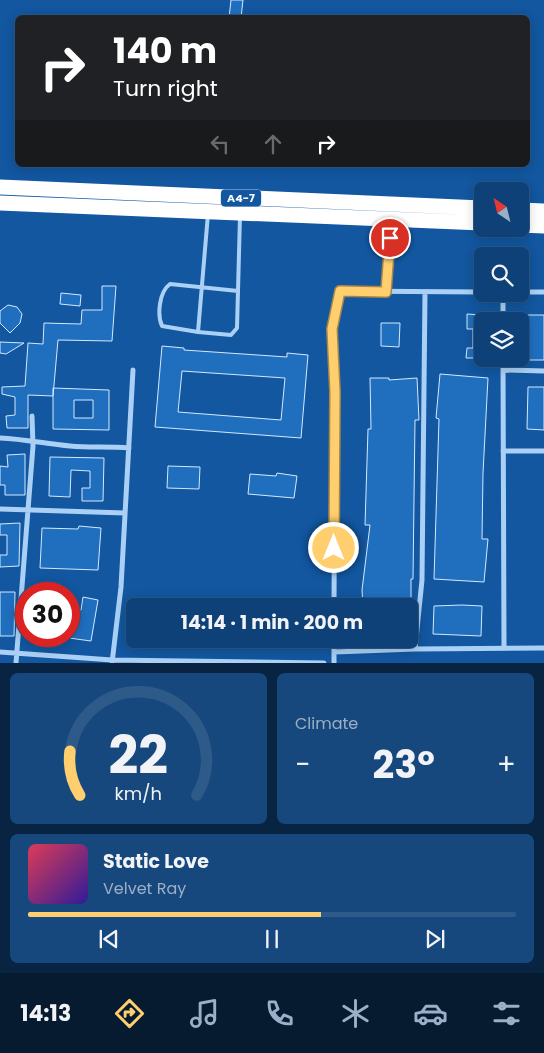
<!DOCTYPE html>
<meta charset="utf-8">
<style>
body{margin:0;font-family:Poppins,sans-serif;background:#17487d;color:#f1f3f6;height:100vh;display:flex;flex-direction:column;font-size:19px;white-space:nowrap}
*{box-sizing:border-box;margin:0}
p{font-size:16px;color:#9bafc6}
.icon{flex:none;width:28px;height:28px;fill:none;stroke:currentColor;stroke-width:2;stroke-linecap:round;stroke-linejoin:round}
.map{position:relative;height:663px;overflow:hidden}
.panel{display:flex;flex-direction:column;gap:10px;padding:10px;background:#082442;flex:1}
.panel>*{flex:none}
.top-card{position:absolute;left:15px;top:15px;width:515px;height:152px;border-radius:8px;box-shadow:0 2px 12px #0003,0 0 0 1px #2e5a8a;background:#202124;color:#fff;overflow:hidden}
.needle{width:32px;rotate:325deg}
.buttons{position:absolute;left:474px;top:182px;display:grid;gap:10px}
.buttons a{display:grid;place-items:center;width:55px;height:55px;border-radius:8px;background:#0e4178;box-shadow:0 2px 12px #0003,0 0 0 1px #2e5a8a;font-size:25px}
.speed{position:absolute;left:15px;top:582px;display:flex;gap:10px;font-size:25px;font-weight:700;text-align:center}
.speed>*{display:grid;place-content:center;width:65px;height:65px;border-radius:50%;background:#0e4178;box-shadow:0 2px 12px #0003,0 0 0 1px #2e5a8a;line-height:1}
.speed .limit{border:8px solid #d22;background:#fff;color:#111}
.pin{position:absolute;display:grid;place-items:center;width:42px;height:42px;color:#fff;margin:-21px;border:2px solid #fff;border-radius:50%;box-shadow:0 1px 5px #0007}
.me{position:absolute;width:55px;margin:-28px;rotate:0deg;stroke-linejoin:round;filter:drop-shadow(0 0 4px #0008)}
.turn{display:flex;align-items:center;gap:18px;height:105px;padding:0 15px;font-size:22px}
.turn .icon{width:65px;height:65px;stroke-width:2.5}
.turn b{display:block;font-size:35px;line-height:42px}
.lanes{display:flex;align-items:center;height:48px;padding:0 15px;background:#0003;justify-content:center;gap:25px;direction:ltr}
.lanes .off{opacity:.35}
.big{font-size:38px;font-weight:700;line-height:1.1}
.panel .tile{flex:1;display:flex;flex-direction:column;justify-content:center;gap:8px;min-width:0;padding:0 18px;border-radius:8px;background:#17487d}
.panel .dial{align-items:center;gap:0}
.dial svg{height:130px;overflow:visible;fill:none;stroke:#2e5a8a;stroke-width:7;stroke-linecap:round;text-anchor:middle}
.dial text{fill:#f1f3f6;stroke:none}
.song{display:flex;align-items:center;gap:15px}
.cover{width:60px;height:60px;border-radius:8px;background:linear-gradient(135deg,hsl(350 70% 55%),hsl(250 70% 35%))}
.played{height:5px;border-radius:2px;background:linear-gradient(90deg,#ffce6e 60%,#2e5a8a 60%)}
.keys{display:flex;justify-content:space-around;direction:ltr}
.heat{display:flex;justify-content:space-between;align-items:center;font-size:28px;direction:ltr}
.panel .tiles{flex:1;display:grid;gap:10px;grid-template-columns:1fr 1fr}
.tile:last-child{grid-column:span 2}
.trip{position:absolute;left:126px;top:598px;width:292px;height:50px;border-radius:8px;background:#0e4178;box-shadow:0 2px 12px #0003,0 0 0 1px #2e5a8a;font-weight:700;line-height:50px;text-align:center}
.tab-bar{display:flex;height:80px;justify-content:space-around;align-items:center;background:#061a30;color:#9bafc6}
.tab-bar .icon{width:35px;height:35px}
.tab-bar .current{color:#ffce6e}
.tab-bar b{font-size:22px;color:#f1f3f6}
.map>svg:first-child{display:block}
</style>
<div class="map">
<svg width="544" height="663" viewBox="0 0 544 663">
<rect width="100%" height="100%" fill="#1257a0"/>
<path fill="#206fbf" stroke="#d3e9fe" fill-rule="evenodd" d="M231 0H243L241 18H229Z
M102 286H116L112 341 58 340 53 396 28 395V428H7L6 416 15 415V397L2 394V387L25 386 28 343 43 344 44 323 81 324 82 310H102Z
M61 293 81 295 80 306 60 304Z
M8 305 17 307 22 314 20 323 10 333 0 323V311Z
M467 314 482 315V358H466L467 348H473V329H467Z
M526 315H544V360H529V352L520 351V337L525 338Z
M381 323H400L399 347 381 346Z
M0 342 24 343 6 354 0 353Z
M162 346 184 348V350L287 357V353L308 355 301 438 155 427ZM182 371 285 378 281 420 178 412Z
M440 374 488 378 483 473 482 539H488L484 582 434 579 439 419 436 418Z
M370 378H389V380L417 378 419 420H415L413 579H411V606H363L362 590 370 525H365L368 429H371Z
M528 387H544V430L527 429Z
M53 388 109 390V430L53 429ZM74 400H93V418H74Z
M25 454V495H5V485H0V466L8 467 7 455Z
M50 457 104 458 103 501H82V488H90V471L71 470 70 497 49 496Z
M168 466 200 467 199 489 167 488Z
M277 473 297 476 294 498 248 494 250 474 276 476Z
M20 523 19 566 0 567V555H7V535H0V524Z
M79 526 101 528 98 570 40 568 42 528 78 529Z
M0 592H15L14 636H0Z
M83 597 98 600 91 641 69 638 70 609 81 610Z
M462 605 482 606 481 636 433 634 434 606Z"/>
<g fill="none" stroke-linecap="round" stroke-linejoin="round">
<path stroke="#aad0f5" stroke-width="4" d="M208 214 198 332 231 335 237 328 240 216
M198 332 162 326C157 315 159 292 170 284L238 291"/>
<path stroke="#aad0f5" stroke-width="5" d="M386 292 391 220
M520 292H544
M503 294V321
M503 359 504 647
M503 370 544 371
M0 438C25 439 46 444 70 446 90 448 109 446 129 448
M503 451H544
M0 509 125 513
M334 606 335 393 332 329 340 291 482 292
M415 649 422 580 425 292
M0 652 112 660 324 663
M334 652 415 649 544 648
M16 663 33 446 32 416
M112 663 121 587 133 370
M334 663V639"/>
<path stroke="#fff" stroke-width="15" d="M0 187 482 208
M0 203 482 223
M520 210 544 211
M520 225 544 226"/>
</g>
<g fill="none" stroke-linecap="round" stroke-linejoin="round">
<g stroke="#a68648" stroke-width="12">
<path id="route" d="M334 548 335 392 332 329 340 291 386 292 390 238"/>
</g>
<use href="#route" stroke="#ffce6e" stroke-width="9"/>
</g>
<g text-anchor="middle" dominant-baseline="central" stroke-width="5" stroke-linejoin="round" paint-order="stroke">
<rect fill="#1257a0" stroke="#b8cde2" stroke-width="1" x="221" y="189.5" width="40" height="17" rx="4"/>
<g font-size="11" font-weight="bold" fill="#fff">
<text x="241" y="198">A4-7</text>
</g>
</g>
</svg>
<div class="buttons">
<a><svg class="needle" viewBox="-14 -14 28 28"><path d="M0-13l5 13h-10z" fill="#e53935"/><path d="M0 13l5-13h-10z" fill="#9bafc6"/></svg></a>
<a><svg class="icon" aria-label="search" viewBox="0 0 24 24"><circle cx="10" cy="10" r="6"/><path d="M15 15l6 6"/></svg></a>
<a><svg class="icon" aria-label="layers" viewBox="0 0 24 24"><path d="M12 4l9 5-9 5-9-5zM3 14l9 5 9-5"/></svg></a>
</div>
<div class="speed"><div class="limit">30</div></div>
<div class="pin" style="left:390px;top:238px;background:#d93025"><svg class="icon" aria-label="arrive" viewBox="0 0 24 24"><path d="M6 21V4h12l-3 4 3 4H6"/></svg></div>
<svg class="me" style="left:334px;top:548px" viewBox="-20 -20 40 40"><circle r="17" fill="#ffce6e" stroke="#fff" stroke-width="3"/><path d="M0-11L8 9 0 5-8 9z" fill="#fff"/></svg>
<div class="trip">14:14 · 1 min · 200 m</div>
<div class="top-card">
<div class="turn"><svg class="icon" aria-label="right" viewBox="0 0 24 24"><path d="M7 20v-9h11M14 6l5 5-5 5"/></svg><div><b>140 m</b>Turn right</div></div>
<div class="lanes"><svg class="icon off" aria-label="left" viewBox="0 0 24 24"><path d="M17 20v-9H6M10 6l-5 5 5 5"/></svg><svg class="icon off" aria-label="ahead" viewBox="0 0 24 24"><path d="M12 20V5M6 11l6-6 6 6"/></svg><svg class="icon" aria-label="right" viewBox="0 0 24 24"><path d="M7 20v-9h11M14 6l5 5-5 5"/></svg></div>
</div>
</div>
<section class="panel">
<div class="tiles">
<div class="tile dial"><svg viewBox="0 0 100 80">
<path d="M14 69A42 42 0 1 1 86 69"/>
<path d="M14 69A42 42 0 0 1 8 42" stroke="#ffce6e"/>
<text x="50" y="56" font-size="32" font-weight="700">22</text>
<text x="50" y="72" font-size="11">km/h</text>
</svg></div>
<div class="tile"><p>Climate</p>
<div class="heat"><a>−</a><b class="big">23°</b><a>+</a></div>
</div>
<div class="tile">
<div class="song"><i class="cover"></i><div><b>Static Love</b><p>Velvet Ray</p></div></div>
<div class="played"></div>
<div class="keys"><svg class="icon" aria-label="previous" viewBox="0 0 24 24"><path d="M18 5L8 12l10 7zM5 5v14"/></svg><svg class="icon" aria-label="pause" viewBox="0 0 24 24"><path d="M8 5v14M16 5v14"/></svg><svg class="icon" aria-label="next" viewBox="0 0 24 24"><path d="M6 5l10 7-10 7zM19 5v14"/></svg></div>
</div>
</div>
</section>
<nav class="tab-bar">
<b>14:13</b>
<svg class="icon current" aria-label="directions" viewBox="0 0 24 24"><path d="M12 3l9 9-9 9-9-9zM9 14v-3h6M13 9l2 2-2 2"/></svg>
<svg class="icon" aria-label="music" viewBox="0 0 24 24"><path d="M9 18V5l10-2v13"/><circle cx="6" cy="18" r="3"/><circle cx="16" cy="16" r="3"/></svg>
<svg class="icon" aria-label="phone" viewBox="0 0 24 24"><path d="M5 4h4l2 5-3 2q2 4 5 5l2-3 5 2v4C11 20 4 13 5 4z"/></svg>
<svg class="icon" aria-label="climate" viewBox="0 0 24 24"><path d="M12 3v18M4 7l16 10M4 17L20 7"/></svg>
<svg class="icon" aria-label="car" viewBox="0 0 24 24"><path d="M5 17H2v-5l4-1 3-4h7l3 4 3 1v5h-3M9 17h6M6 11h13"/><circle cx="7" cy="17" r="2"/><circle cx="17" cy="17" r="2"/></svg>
<svg class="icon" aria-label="filters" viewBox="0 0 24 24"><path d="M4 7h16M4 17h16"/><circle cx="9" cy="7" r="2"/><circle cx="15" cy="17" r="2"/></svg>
</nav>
